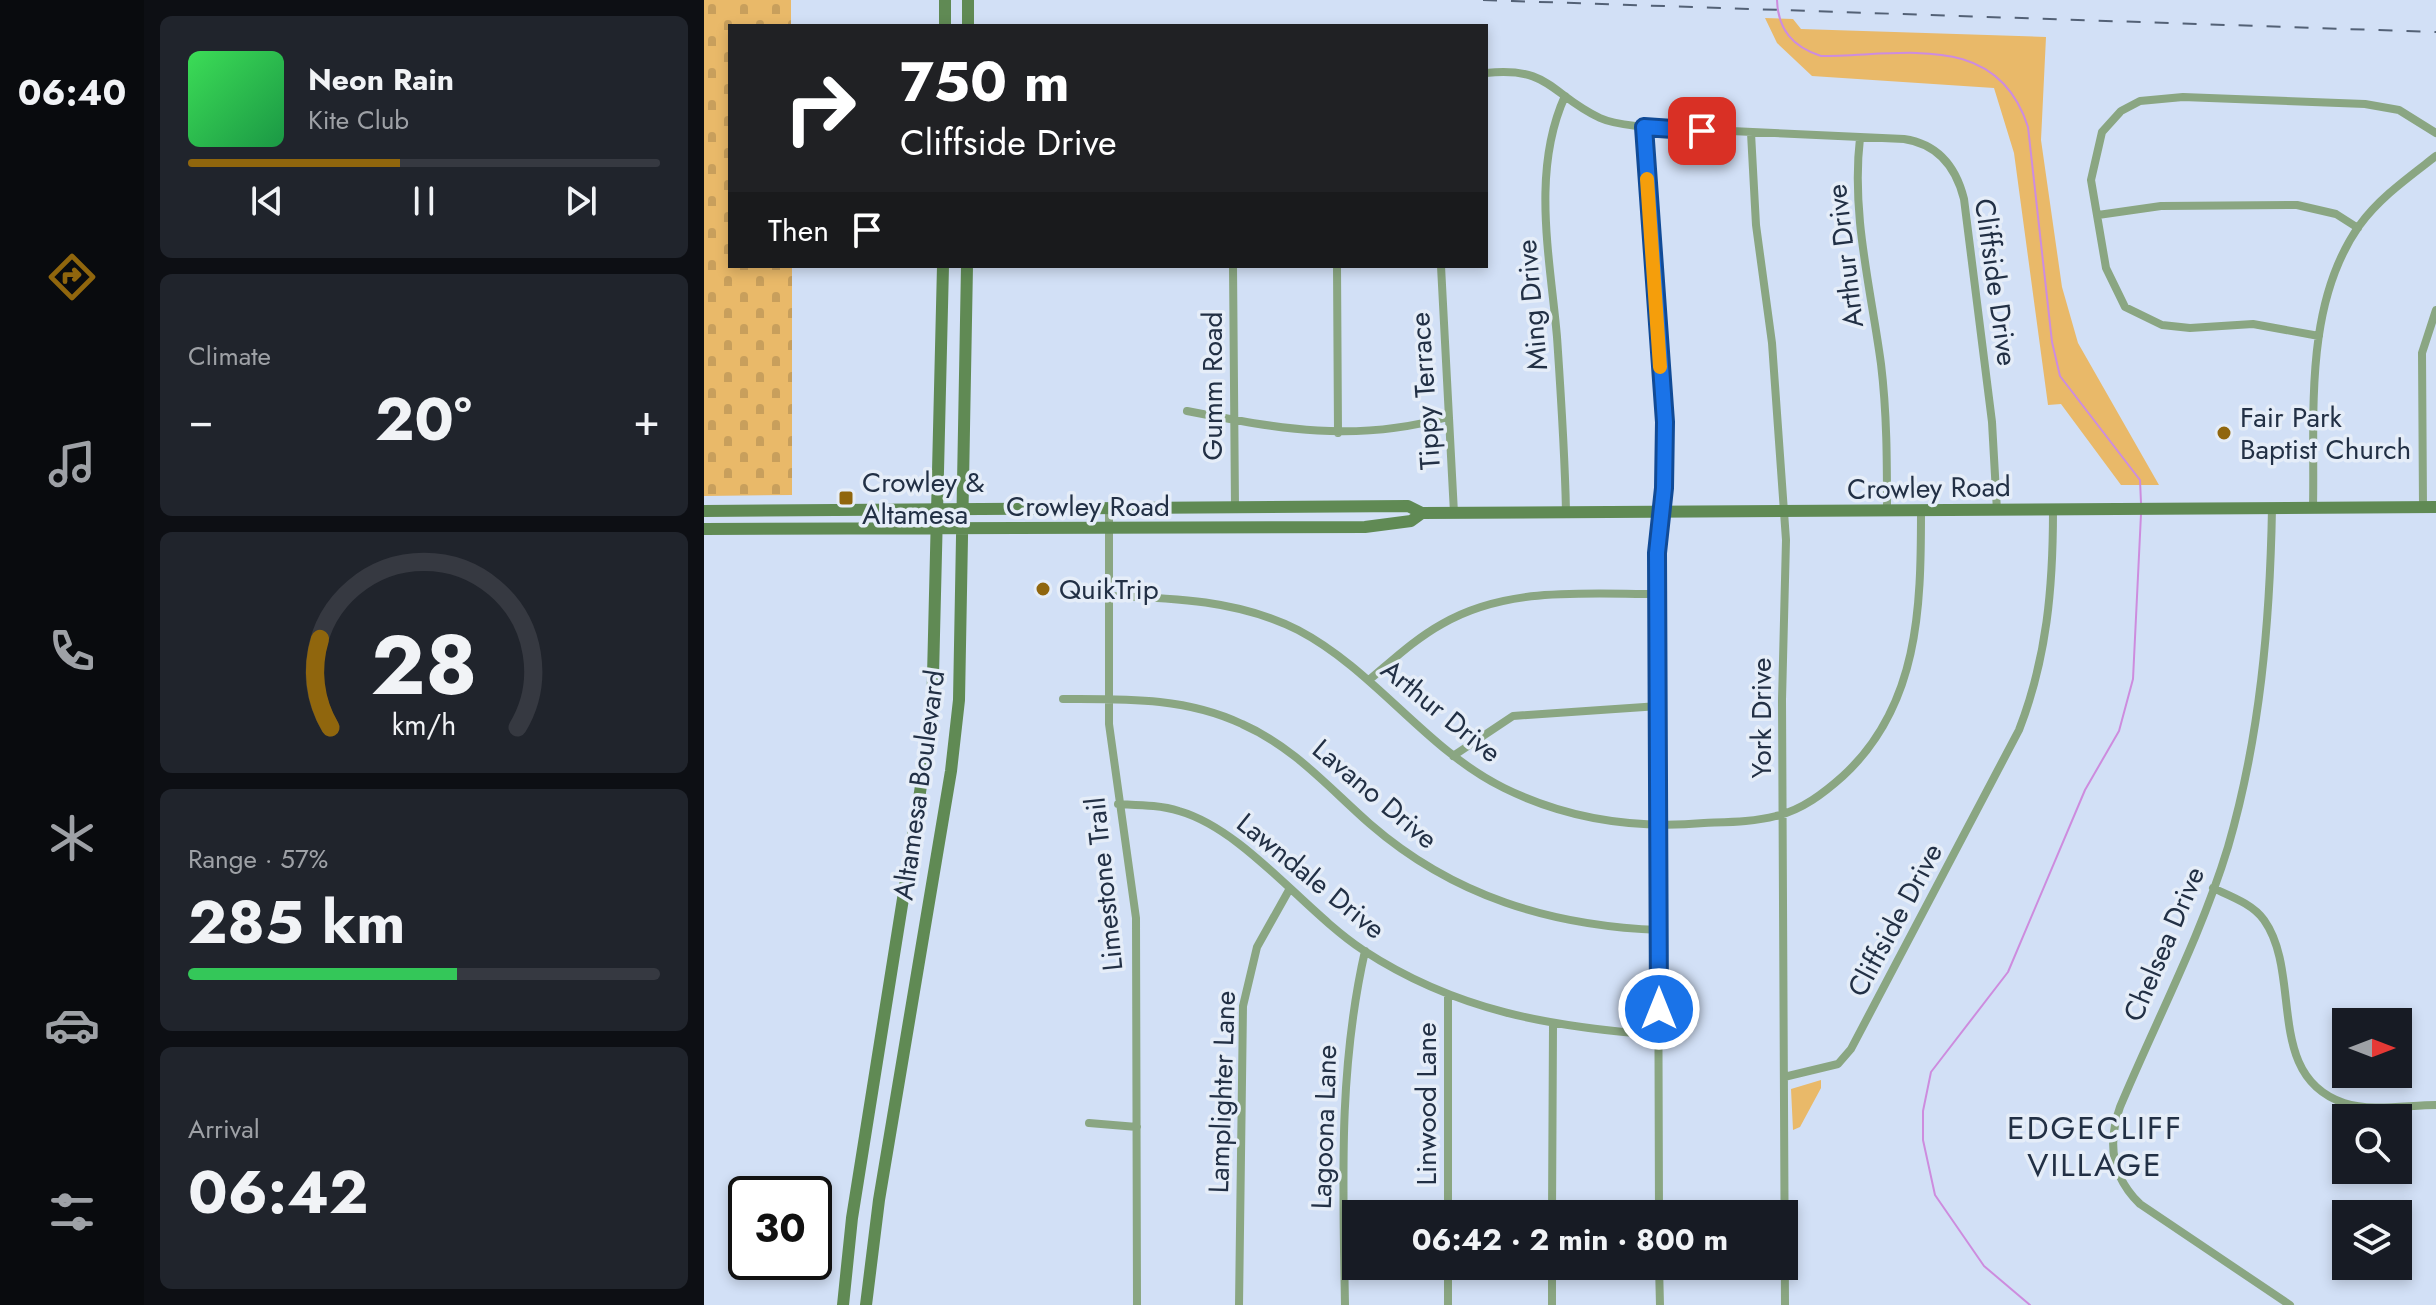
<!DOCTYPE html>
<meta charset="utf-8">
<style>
body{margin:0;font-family:Jost,sans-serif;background:#20242c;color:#f1f3f6;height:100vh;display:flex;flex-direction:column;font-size:30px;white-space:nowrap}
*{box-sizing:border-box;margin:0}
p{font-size:26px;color:#9ea1a6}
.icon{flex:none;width:44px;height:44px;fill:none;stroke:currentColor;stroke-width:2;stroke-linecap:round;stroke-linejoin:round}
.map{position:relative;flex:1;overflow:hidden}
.details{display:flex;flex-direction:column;gap:16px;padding:16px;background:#0d0f14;width:560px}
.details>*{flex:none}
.hud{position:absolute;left:24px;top:24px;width:760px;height:244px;border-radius:0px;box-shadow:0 4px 12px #0003;background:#202124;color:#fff;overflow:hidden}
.needle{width:52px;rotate:90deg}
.controls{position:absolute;left:1628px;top:1008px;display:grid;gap:16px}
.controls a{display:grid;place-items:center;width:80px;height:80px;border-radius:0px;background:#171b24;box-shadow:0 4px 12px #0003;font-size:40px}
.speed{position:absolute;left:24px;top:1176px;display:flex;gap:16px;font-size:40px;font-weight:700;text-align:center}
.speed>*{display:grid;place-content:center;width:104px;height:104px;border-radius:50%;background:#171b24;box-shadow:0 4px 12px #0003;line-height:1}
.speed .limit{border:4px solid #111;border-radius:12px;background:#fff;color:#111}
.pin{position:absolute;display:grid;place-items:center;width:68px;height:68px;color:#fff;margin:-34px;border-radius:16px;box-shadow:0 4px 12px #0006}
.me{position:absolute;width:88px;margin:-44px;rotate:0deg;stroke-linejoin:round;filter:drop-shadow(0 0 6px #0008)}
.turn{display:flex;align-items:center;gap:28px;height:168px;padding:0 40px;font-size:36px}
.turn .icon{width:104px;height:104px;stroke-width:2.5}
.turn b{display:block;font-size:56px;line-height:68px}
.then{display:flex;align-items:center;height:76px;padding:0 40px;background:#0003;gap:16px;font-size:30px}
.big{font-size:60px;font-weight:700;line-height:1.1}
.details .card{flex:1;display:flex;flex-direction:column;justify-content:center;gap:12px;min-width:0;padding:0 28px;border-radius:12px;background:#20242c}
.details .dial{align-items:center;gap:0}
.dial svg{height:208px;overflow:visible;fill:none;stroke:#363941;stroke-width:7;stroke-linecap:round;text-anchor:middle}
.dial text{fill:#f1f3f6;stroke:none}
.song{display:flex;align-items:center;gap:24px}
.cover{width:96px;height:96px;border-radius:12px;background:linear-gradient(135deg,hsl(130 70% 55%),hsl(140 70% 35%))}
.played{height:8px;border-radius:4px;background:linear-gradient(90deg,#90660d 45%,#363941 45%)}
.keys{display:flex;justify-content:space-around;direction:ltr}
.heat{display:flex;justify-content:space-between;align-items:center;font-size:44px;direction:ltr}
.charge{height:12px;border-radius:6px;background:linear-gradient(90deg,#34c759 57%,#363941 0)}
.trip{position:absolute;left:638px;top:1200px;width:456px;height:80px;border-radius:0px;background:#171b24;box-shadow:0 4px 12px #0003;font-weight:700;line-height:80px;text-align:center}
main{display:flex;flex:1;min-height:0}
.tab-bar{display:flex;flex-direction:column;width:144px;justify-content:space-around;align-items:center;background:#090b0e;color:#9ea1a6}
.tab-bar .icon{width:56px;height:56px}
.tab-bar .current{color:#90660d}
.tab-bar b{font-size:36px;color:#f1f3f6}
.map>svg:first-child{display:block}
</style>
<main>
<nav class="tab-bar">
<b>06:40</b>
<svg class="icon current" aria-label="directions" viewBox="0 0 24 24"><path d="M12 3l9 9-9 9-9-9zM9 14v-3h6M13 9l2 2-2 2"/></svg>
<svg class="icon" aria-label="music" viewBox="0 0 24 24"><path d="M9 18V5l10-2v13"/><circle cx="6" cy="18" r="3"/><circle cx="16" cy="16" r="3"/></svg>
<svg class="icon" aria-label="phone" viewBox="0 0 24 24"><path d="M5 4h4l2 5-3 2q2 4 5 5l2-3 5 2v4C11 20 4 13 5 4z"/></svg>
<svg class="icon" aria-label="climate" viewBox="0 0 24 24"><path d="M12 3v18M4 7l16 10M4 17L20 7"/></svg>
<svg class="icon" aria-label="car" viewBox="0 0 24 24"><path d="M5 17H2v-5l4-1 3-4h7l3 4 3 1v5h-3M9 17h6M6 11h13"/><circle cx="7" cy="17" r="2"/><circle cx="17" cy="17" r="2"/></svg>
<svg class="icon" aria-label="filters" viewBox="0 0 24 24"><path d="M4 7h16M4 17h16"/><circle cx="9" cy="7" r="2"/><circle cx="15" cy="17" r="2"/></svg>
</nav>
<section class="details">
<div class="card">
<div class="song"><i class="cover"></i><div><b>Neon Rain</b><p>Kite Club</p></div></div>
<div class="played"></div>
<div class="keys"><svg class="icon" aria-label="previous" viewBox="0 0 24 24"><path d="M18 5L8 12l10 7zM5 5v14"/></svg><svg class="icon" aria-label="pause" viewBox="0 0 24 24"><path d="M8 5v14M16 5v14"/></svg><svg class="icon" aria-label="next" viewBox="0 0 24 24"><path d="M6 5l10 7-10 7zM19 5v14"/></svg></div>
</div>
<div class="card"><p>Climate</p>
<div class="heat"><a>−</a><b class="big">20°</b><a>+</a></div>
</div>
<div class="card dial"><svg viewBox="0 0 100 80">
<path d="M14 69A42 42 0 1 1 86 69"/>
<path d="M14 69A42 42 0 0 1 10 35" stroke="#90660d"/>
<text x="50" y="56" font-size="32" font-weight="700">28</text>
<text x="50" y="72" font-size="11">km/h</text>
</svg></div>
<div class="card"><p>Range · 57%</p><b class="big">285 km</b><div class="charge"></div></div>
<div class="card"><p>Arrival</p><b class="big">06:42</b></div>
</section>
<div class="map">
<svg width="1732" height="1305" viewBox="0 0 1732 1305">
<defs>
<pattern id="cemetery-stones" width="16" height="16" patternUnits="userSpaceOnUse" patternTransform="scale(2)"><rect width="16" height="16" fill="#e9b969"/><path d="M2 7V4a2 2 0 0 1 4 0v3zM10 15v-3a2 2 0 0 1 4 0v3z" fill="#c89f5c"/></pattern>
</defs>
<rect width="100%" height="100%" fill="#d2e0f6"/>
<path fill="#e9b969" d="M1061 18 1089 19 1097 29 1342 37 1337 140 1358 287 1374 343 1455 485H1417L1357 404 1344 405 1310 153 1290 88 1108 76 1073 43Z
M1117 1080V1088L1096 1127 1089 1130 1087 1089Z"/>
<path fill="url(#cemetery-stones)" d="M0 0H87V26H26V266H88V495L0 496Z"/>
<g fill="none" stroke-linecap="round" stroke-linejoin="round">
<path stroke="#cd8cde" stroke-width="2" d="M1073 0C1074 30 1089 47 1117 56 1199 56 1293 30 1324 127L1348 342 1356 376 1436 480 1437 503
M1326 1305 1280 1266 1231 1195 1219 1140V1111L1227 1072 1304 972 1381 790 1415 731 1429 679 1437 514"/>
<path stroke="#8aa682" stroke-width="8" d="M782 73C846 66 847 95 896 118 909 124 926 125 940 127L1200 139C1234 144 1252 167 1260 199L1288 422 1293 511
M861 96C827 171 846 257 853 337 857 396 861 454 862 513
M940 127 961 422 960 488 953 553 955 1214
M1047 133 1052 225 1068 343 1082 540 1078 700 1081 1305
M1156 138C1147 214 1167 289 1177 364 1183 413 1183 462 1183 512
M1394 215 1457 206 1593 205 1632 214 1654 228
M529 266 531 506
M633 266 634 433
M737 266 750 513
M1615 336 1549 324 1486 328 1458 325 1421 307 1402 268 1387 180 1398 132 1417 111 1436 101 1479 97 1661 104 1695 110 1732 133
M483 411C576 429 651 443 744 417
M405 507V724L432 918 433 1305
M1719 507 1718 353 1732 310
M1568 508C1566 623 1556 737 1524 847 1497 936 1452 1021 1416 1107 1403 1144 1408 1177 1436 1204L1586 1305
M1609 508C1611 416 1599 306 1655 226 1675 198 1705 177 1732 156
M405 596C469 598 535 600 594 630 672 671 721 749 800 788 863 819 930 829 1000 823 1024 822 1049 822 1072 816 1098 810 1120 793 1139 776 1215 706 1217 608 1217 512
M665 680C689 660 711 639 738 624 803 586 882 594 954 594
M359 699C420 699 481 697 538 724 590 747 624 787 666 824 749 896 847 926 956 930
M749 756 809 716 955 706
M414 804C434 805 456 805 475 811 541 830 600 911 659 950 752 1011 847 1027 955 1035
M1509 888C1526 896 1549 904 1560 920 1599 975 1560 1076 1640 1103 1667 1112 1704 1105 1732 1105
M744 994V1214
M1080 1077 1134 1064 1147 1049 1315 730C1343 658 1349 587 1349 511
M385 1123 433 1127
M848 1214 849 1026
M848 1266V1305
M955 1266 956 1305
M535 1305 539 1006 553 947 585 890
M641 1305C639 1184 634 1070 661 951
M744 1305V1266"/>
<path stroke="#608a54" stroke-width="12" d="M241 26V0
M264 26V0
M0 511 704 506 718 513 1732 507
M0 529 661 527 707 521 718 513
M139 1305 148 1218 228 717 239 266
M162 1305 175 1200 247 771 255 700 263 266"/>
<path stroke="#536176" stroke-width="2" stroke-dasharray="14 14" stroke-linecap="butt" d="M779 0 1732 32"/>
</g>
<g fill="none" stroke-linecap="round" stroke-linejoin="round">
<g stroke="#114b97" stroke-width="20">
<path id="route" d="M955 1009 953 553 960 488 961 422 940 127 998 131"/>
</g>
<use href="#route" stroke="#1a73e8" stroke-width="14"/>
<path stroke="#f59e0b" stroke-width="14" d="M943 179 956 367"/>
</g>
<g fill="#90660d" stroke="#e5edf8" stroke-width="3">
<circle cx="1520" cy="433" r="8"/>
<rect x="134" y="490" width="16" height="16" rx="4"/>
<circle cx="339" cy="589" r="8"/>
</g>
<g text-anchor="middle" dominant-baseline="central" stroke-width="7" stroke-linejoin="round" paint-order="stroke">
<g font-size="28" fill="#223045" stroke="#e5edf8">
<text transform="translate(1141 256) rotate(-97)">Arthur Drive</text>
<text transform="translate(1292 282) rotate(82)">Cliffside Drive</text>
<text transform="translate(828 305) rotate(-95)">Ming Drive</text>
<text transform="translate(508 386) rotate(-90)">Gumm Road</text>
<text transform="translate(721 391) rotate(-94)">Tippy Terrace</text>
<text transform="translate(1225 488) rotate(-1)">Crowley Road</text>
<text x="384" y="506">Crowley Road</text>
<text transform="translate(737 711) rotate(39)">Arthur Drive</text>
<text transform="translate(1057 718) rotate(-90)">York Drive</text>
<text transform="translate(215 785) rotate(-82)">Altamesa Boulevard</text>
<text transform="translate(671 794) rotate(40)">Lavano Drive</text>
<text transform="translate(607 876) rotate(39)">Lawndale Drive</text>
<text transform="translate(400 884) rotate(-96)">Limestone Trail</text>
<text transform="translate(1191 920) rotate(-62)">Cliffside Drive</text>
<text transform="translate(1460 944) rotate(-67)">Chelsea Drive</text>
<text transform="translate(518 1092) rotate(-88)">Lamplighter Lane</text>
<text transform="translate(722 1104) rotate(-90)">Linwood Lane</text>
<text transform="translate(620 1127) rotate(-88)">Lagoona Lane</text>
</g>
<g font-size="28" fill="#223045" stroke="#e5edf8" text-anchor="start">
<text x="1536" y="417">Fair Park<tspan x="1536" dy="32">Baptist Church</tspan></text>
<text x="158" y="482">Crowley &amp;<tspan x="158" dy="32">Altamesa</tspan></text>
<text x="355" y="589">QuikTrip</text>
</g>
<g font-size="32" letter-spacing="2" fill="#223045" stroke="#e5edf8">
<text x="1391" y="1128">EDGECLIFF<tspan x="1391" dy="37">VILLAGE</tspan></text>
</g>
</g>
</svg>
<div class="controls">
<a><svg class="needle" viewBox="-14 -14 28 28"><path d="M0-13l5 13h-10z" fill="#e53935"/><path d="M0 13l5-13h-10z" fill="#9ea1a6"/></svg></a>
<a><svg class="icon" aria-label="search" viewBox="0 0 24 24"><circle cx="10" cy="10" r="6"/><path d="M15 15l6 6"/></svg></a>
<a><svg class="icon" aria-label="layers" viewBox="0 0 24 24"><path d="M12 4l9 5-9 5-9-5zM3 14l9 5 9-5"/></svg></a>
</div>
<div class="speed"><div class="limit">30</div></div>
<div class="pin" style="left:998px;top:131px;background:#d93025"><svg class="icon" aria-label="arrive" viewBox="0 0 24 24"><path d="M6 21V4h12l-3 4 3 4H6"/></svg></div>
<svg class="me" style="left:955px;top:1009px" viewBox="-20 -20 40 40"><circle r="17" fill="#1a73e8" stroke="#fff" stroke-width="3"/><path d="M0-11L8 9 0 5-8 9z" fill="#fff"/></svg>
<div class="trip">06:42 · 2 min · 800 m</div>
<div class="hud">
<div class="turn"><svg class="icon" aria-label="right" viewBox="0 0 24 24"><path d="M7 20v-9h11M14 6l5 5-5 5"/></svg><div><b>750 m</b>Cliffside Drive</div></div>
<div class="then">Then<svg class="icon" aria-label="arrive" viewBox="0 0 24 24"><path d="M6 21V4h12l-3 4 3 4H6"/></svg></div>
</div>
</div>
</main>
